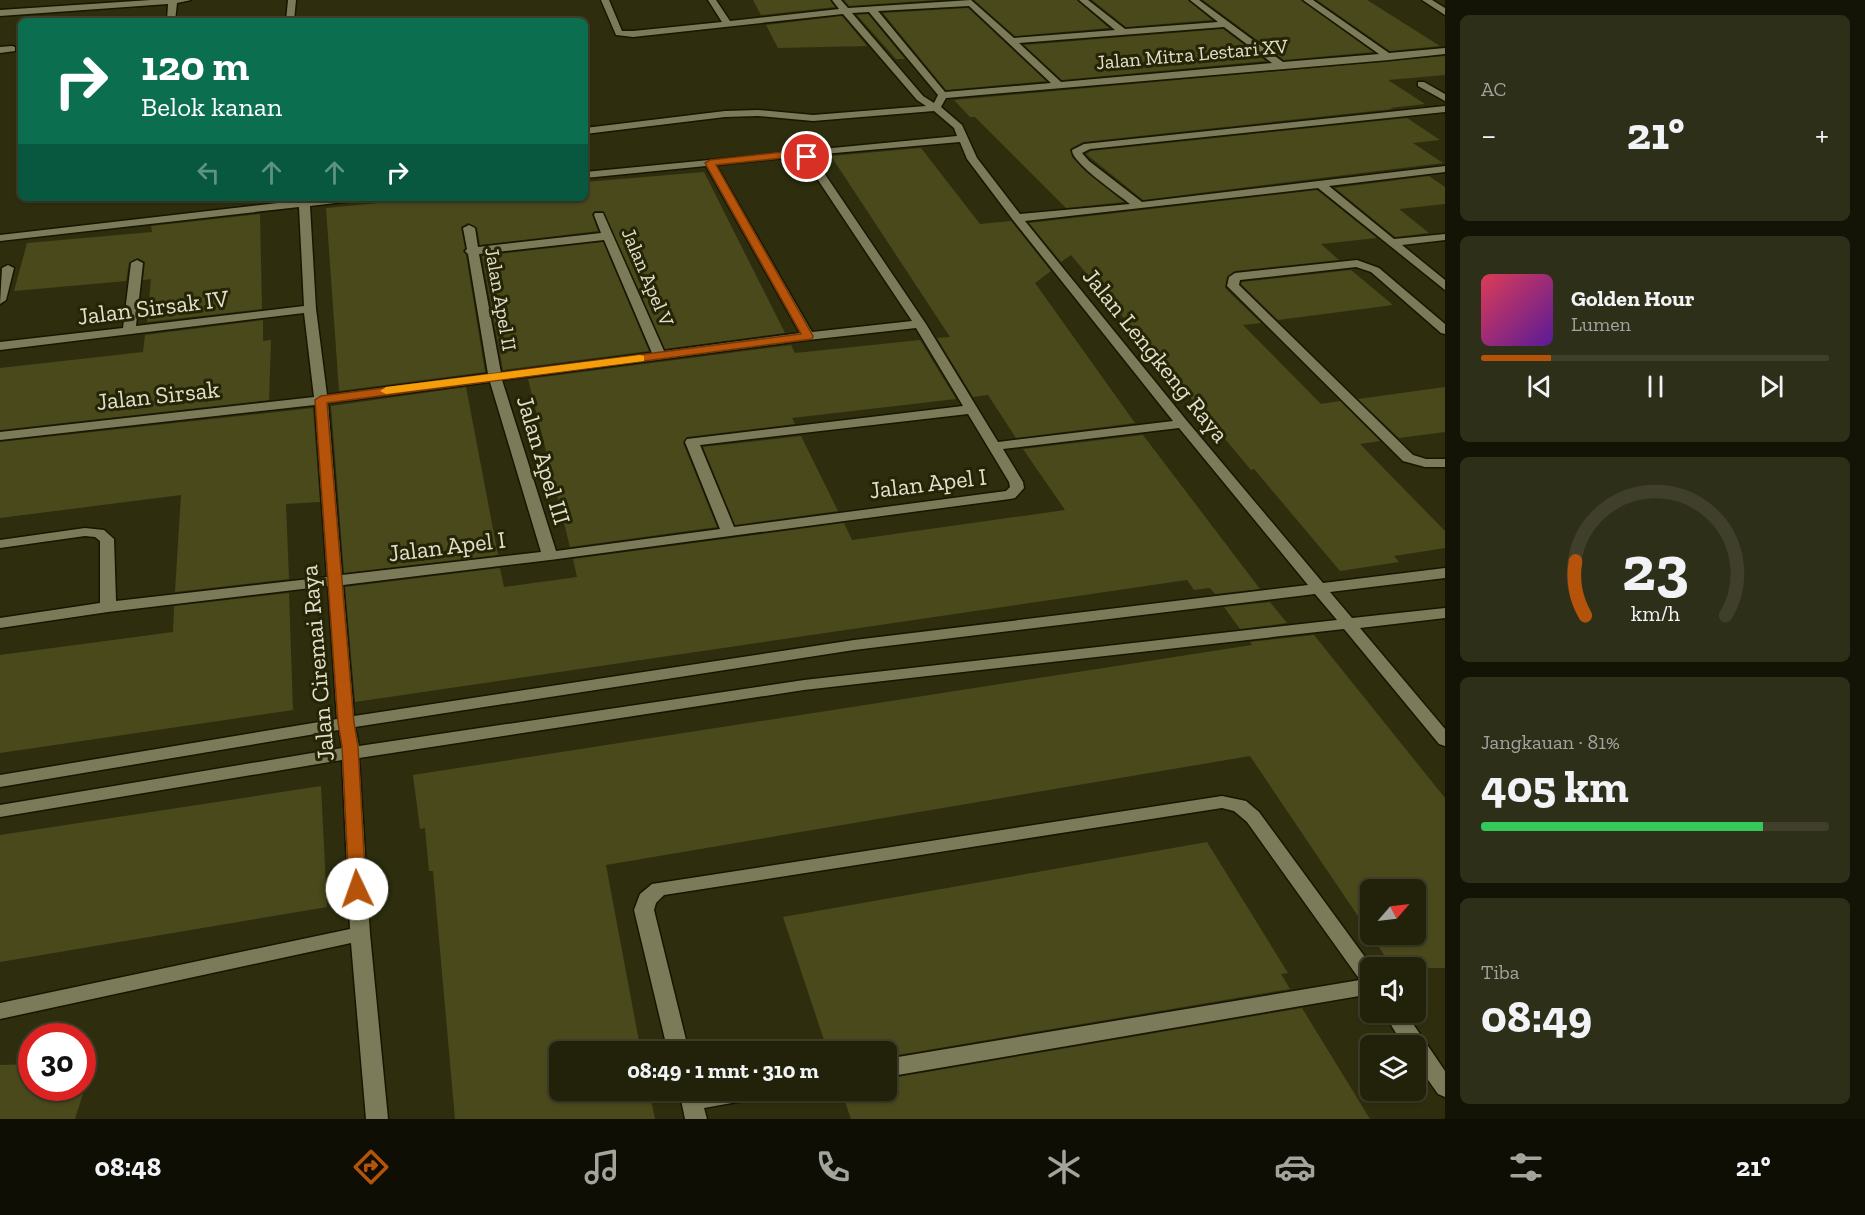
<!DOCTYPE html>
<html lang="id">
<meta charset="utf-8">
<style>
body{margin:0;font-family:"Zilla Slab",serif;background:#2e2f19;color:#f1f3f6;height:100vh;display:flex;flex-direction:column;font-size:22px;white-space:nowrap}
*{box-sizing:border-box;margin:0}
p{font-size:20px;color:#a2a49d}
.icon{flex:none;width:33px;height:33px;fill:none;stroke:currentColor;stroke-width:2;stroke-linecap:round;stroke-linejoin:round}
.map{position:relative;flex:1;overflow:hidden}
.sheet{display:flex;flex-direction:column;gap:15px;padding:15px;background:#131306;width:420px}
.sheet>*{flex:none}
.hud{position:absolute;left:18px;top:18px;width:570px;height:183px;border-radius:9px;box-shadow:0 2px 4px #0004,0 0 0 2px #3f3f2c;background:#0b6e4f;color:#fff;overflow:hidden}
.needle{width:39px;rotate:62deg}
.buttons{position:absolute;left:1360px;top:879px;display:grid;gap:12px}
.buttons a{display:grid;place-items:center;width:66px;height:66px;border-radius:9px;background:#22220b;box-shadow:0 2px 4px #0004,0 0 0 2px #3f3f2c;font-size:30px}
.speed{position:absolute;left:18px;top:1023px;display:flex;gap:12px;font-size:30px;font-weight:700;text-align:center}
.speed>*{display:grid;place-content:center;width:78px;height:78px;border-radius:50%;background:#22220b;box-shadow:0 2px 4px #0004,0 0 0 2px #3f3f2c;line-height:1}
.speed .limit{border:9px solid #d22;background:#fff;color:#111}
.pin{position:absolute;display:grid;place-items:center;width:51px;height:51px;color:#fff;margin:-26px;border:3px solid #fff;border-radius:50%;box-shadow:0 2px 6px #0007}
.me{position:absolute;width:66px;margin:-33px;rotate:357deg;stroke-linejoin:round;filter:drop-shadow(0 0 4px #0008)}
.turn{display:flex;align-items:center;gap:21px;height:126px;padding:0 24px;font-size:27px}
.turn .icon{width:78px;height:78px;stroke-width:2.5}
.turn b{display:block;font-size:42px;line-height:51px}
.lanes{display:flex;align-items:center;height:57px;padding:0 24px;background:#0003;justify-content:center;gap:30px;direction:ltr}
.lanes .off{opacity:.35}
.big{font-size:45px;font-weight:700;line-height:1.1}
.sheet .card{flex:1;display:flex;flex-direction:column;justify-content:center;gap:9px;min-width:0;padding:0 21px;border-radius:9px;background:#2e2f19}
.sheet .dial{align-items:center;gap:0}
.dial svg{height:156px;overflow:visible;fill:none;stroke:#3f3f2c;stroke-width:7;stroke-linecap:round;text-anchor:middle}
.dial text{fill:#f1f3f6;stroke:none}
.song{display:flex;align-items:center;gap:18px}
.cover{width:72px;height:72px;border-radius:9px;background:linear-gradient(135deg,hsl(350 70% 55%),hsl(270 70% 35%))}
.played{height:6px;border-radius:3px;background:linear-gradient(90deg,#b45309 20%,#3f3f2c 20%)}
.keys{display:flex;justify-content:space-around;direction:ltr}
.heat{display:flex;justify-content:space-between;align-items:center;font-size:33px;direction:ltr}
.charge{height:9px;border-radius:4px;background:linear-gradient(90deg,#34c759 81%,#3f3f2c 0)}
.trip{position:absolute;left:549px;top:1041px;width:348px;height:60px;border-radius:9px;background:#22220b;box-shadow:0 2px 4px #0004,0 0 0 2px #3f3f2c;font-weight:700;line-height:60px;text-align:center}
.tab-bar{display:flex;height:96px;justify-content:space-around;align-items:center;background:#0e0e04;color:#a2a49d}
.tab-bar .icon{width:42px;height:42px}
.tab-bar .selected{color:#b45309}
.tab-bar b{font-size:27px;color:#f1f3f6}
main{display:flex;flex:1;min-height:0}
.map>svg:first-child{display:block}
</style>
<main>
<div class="map">
<svg width="1445" height="1119" viewBox="0 0 1445 1119">
<rect width="100%" height="100%" fill="#2e2e0f"/>
<path fill="#4a491b" fill-rule="evenodd" d="M753 0H830L835 7 761 15Z
M844 0H936L849 6Z
M974 0H1077L1109 28 1015 36Z
M1092 0H1188L1212 20 1126 27Z
M1203 0H1301L1373 52 1284 60Z
M1317 0H1367L1440 46 1390 51Z
M968 8 1046 81 946 90 883 13Z
M868 14 905 59H896L857 15Z
M842 16 867 46 778 48 766 25Z
M1223 29 1266 61 1062 80 1024 45Z
M1445 56V75L1388 80 1425 104 1390 108 1393 109 1083 142 1070 149 1072 157 1086 172 1124 202 1066 208 975 117H970L954 100Z
M1407 118 1440 140 1413 143 1443 163 1143 200 1086 154 1091 151Z
M921 148 980 224 1011 221 1051 271 1035 283 1135 423 1016 438 988 395 973 397 937 338 950 337 831 156Z
M704 172 785 333 665 349 603 211H595L592 214 598 231 480 245 477 228 468 223 461 227 465 248 463 251 466 255 485 372 339 391 326 208 431 198H585V182Z
M1429 176 1445 187V204L1399 209 1429 233 1395 237 1335 188Z
M1317 190 1377 238 1321 244 1339 260 1235 271 1227 277 1225 288 1261 323 1243 325 1321 404 1340 401 1380 441 1360 444 1445 531V548L1394 556 1399 562 1340 571 1254 469 1251 470 1071 255 1061 262 1029 223Z
M260 214 262 309 147 322 151 279 143 280 145 262 138 258 129 263 126 281 14 291 27 243 152 232 151 226Z
M603 242 649 351 503 370 482 256Z
M1351 270 1393 305 1278 320 1241 284 1242 282Z
M263 320V341L271 340 269 400 0 430V368L143 352 145 335Z
M920 340 956 399 792 418 795 424 687 437 683 443 717 527 570 547 528 379 791 345 795 353Z
M466 387 498 555 344 573 331 406Z
M1445 387V432L1399 438 1358 399Z
M313 408 320 502 286 504 289 579 175 592 181 495 0 518V442Z
M1143 435 1260 589 1215 594 1210 588 1194 590 1187 580 355 702 345 587 500 568 504 587 577 577 573 559 844 523 852 540 1065 510 1023 449Z
M801 436 838 511 735 525 703 447Z
M289 593 293 710 0 753V655L173 632 174 606Z
M1270 602 1287 623 1240 629 1224 607Z
M1314 635 1445 798V968H1393L1250 756 606 865 641 1052H560V1090H649L655 1119H455L433 871H429L425 828 420 829 413 775 1252 645 1250 642ZM1371 890H1416V934H1371Z
M321 786 327 907 0 962V835Z
M1207 842 1288 973 1281 974 1290 989 886 1057V1052H828L783 917Z
M1302 1008 1370 1119H851L841 1090H886V1079Z
M82 1062H93L75 1119H0V1065L32 1064V1088H82Z"/>
<g fill="none" stroke-linecap="round" stroke-linejoin="round">
<g stroke="#171600" stroke-width="3">
<path id="minor" d="M151 0H191L177 3 175 21H167L168 4 0 16V10Z
M288 0H296L294 21H286Z
M601 0H609L622 31H633L722 22 708 0H716L730 21 839 9 832 0H841L848 8 971 0 1014 38 1115 30 1079 0H1088L1125 29 1218 22 1190 0H1199L1283 62 1379 54 1303 0H1313L1389 53 1445 48V54L1389 60 946 98 941 107 962 125 977 158 1020 214 1130 204C1118 194 1072 163 1072 150L1084 144 1445 106V112L1090 149 1082 153 1089 161 1142 202 1445 166V172L1329 186 1394 239 1445 234V240L1402 245 1445 280V290L1318 188 1025 221 1187 421 1323 583 1445 568V578L1330 592 1352 618 1445 608V618L1360 628 1445 729V746L1439 744 1344 629 804 690 359 758 370 934 388 1119H366L351 943 0 1019V1003L350 929 342 760 0 817V805L342 748 339 730 0 787V775L337 719 328 586 108 612 0 628V618L100 603V541L95 537 85 536 0 548V540L85 528 104 530 114 539 116 601 327 577 315 405 0 440V432L314 397 304 313 0 350V342L123 328 131 263 137 260 143 263 136 326 304 306 299 207 0 241V235L304 200 357 198 352 201 310 206 316 309 327 395 488 374 468 254 465 251 467 249 463 228 469 225 475 228 478 247 601 233 594 215 595 213H603L664 351 800 333 706 166 585 178V172L957 136 954 128 934 111 813 121 758 116 725 117 585 134V128L725 111 758 110 813 115 926 106 917 100 843 14 633 37 616 35ZM969 6 1051 83 945 92 878 11ZM869 12 938 95 934 103 923 96 852 13ZM1224 27 1272 63 1061 82 1019 43ZM960 142 967 159 1013 220 1173 421 998 442 926 324 812 155ZM802 156 912 321 812 332 716 165ZM604 240 652 353 501 373 479 254ZM916 328 963 406 687 439 685 442 720 529 556 551 502 380 808 340ZM490 382 541 552 342 575 328 403ZM968 414 1009 482 1010 487 1006 491 734 527 700 445ZM1179 428 1308 585 854 640 354 716 343 585 550 560 1010 499 1015 498 1024 488 1023 482 1003 449ZM1315 594 1337 620 804 680 359 746 355 727 854 650Z
M1422 0H1432L1445 8V15Z
M12 46 15 47V51L0 53V47Z
M1418 82H1424L1445 94V101L1418 86Z
M1357 260 1379 268 1445 324V334L1441 333 1371 272 1356 267 1240 280 1239 285 1413 455 1426 459H1445V467H1425L1403 461 1227 286 1229 277 1235 273Z
M8 265 14 268 6 300 0 304 2 268Z
M1222 796 1246 801 1259 812 1373 968H1371V994L886 1077V1059L1360 980 1247 822 1234 811 1222 808 664 895 656 903 654 910 689 1052H668L634 910 640 894 652 884Z
M1383 1012H1405L1445 1071V1097L1438 1094 1416 1063V1046H1404Z
M679 1090H764L762 1096 754 1099 704 1108 707 1119H685Z"/>
</g>
<use href="#minor" fill="#7b7b5a" fill-rule="evenodd"/>
</g>
<path fill="#b45309" stroke="#753606" stroke-width="1.5" d="M792 151H809L812 157 807 159 802 156 792 157 716 165 813 336 812 339 327 403 354 723 358 746 366 889 363 893 357 895 351 893 349 889 342 746 338 723 315 400 321 396 801 334 705 163 710 160Z"/>
<path fill="#f59e0b" d="M640 355 644 356V361L386 394 380 391 386 387Z"/>
<g text-anchor="middle" dominant-baseline="central" stroke-width="6" stroke-linejoin="round" paint-order="stroke">
<g font-size="20" fill="#e0e0ce" stroke="#252405">
<text transform="translate(1192 54) rotate(-5)">Jalan Mitra Lestari XV</text>
<text transform="translate(648 277) rotate(67)">Jalan Apel V</text>
<text transform="translate(501 299) rotate(80)">Jalan Apel II</text>
</g>
<g font-size="24" fill="#e0e0ce" stroke="#252405">
<text transform="translate(153 307) rotate(-7)">Jalan Sirsak IV</text>
<text transform="translate(1156 355) rotate(51)">Jalan Lengkeng Raya</text>
<text transform="translate(158 395) rotate(-6)">Jalan Sirsak</text>
<text transform="translate(544 460) rotate(73)">Jalan Apel III</text>
<text transform="translate(928 483) rotate(-7)">Jalan Apel I</text>
<text transform="translate(447 546) rotate(-7)">Jalan Apel I</text>
<text transform="translate(317 663) rotate(-95)">Jalan Ciremai Raya</text>
</g>
</g>
</svg>
<div class="buttons">
<a><svg class="needle" viewBox="-14 -14 28 28"><path d="M0-13l5 13h-10z" fill="#e53935"/><path d="M0 13l5-13h-10z" fill="#a2a49d"/></svg></a>
<a><svg class="icon" aria-label="sound" viewBox="0 0 24 24"><path d="M4 9h4l5-4v14l-5-4H4zM17 9q2 3 0 6"/></svg></a>
<a><svg class="icon" aria-label="layers" viewBox="0 0 24 24"><path d="M12 4l9 5-9 5-9-5zM3 14l9 5 9-5"/></svg></a>
</div>
<div class="speed"><div class="limit">30</div></div>
<div class="pin" style="left:807px;top:157px;background:#d93025"><svg class="icon" aria-label="arrive" viewBox="0 0 24 24"><path d="M6 21V4h12l-3 4 3 4H6"/></svg></div>
<svg class="me" style="left:357px;top:889px" viewBox="-20 -20 40 40"><circle r="19" fill="#fff"/><path d="M0-13L10 11 0 6-10 11z" fill="#b45309"/></svg>
<div class="trip">08:49 · 1 mnt · 310 m</div>
<div class="hud">
<div class="turn"><svg class="icon" aria-label="right" viewBox="0 0 24 24"><path d="M7 20v-9h11M14 6l5 5-5 5"/></svg><div><b>120 m</b>Belok kanan</div></div>
<div class="lanes"><svg class="icon off" aria-label="left" viewBox="0 0 24 24"><path d="M17 20v-9H6M10 6l-5 5 5 5"/></svg><svg class="icon off" aria-label="ahead" viewBox="0 0 24 24"><path d="M12 20V5M6 11l6-6 6 6"/></svg><svg class="icon off" aria-label="ahead" viewBox="0 0 24 24"><path d="M12 20V5M6 11l6-6 6 6"/></svg><svg class="icon" aria-label="right" viewBox="0 0 24 24"><path d="M7 20v-9h11M14 6l5 5-5 5"/></svg></div>
</div>
</div>
<section class="sheet">
<div class="card"><p>AC</p>
<div class="heat"><a>−</a><b class="big">21°</b><a>+</a></div>
</div>
<div class="card">
<div class="song"><i class="cover"></i><div><b>Golden Hour</b><p>Lumen</p></div></div>
<div class="played"></div>
<div class="keys"><svg class="icon" aria-label="previous" viewBox="0 0 24 24"><path d="M18 5L8 12l10 7zM5 5v14"/></svg><svg class="icon" aria-label="pause" viewBox="0 0 24 24"><path d="M8 5v14M16 5v14"/></svg><svg class="icon" aria-label="next" viewBox="0 0 24 24"><path d="M6 5l10 7-10 7zM19 5v14"/></svg></div>
</div>
<div class="card dial"><svg viewBox="0 0 100 80">
<path d="M14 69A42 42 0 1 1 86 69"/>
<path d="M14 69A42 42 0 0 1 9 41" stroke="#b45309"/>
<text x="50" y="56" font-size="32" font-weight="700">23</text>
<text x="50" y="72" font-size="11">km/h</text>
</svg></div>
<div class="card"><p>Jangkauan · 81%</p><b class="big">405 km</b><div class="charge"></div></div>
<div class="card"><p>Tiba</p><b class="big">08:49</b></div>
</section>
</main>
<nav class="tab-bar">
<b>08:48</b>
<svg class="icon selected" aria-label="directions" viewBox="0 0 24 24"><path d="M12 3l9 9-9 9-9-9zM9 14v-3h6M13 9l2 2-2 2"/></svg>
<svg class="icon" aria-label="music" viewBox="0 0 24 24"><path d="M9 18V5l10-2v13"/><circle cx="6" cy="18" r="3"/><circle cx="16" cy="16" r="3"/></svg>
<svg class="icon" aria-label="phone" viewBox="0 0 24 24"><path d="M5 4h4l2 5-3 2q2 4 5 5l2-3 5 2v4C11 20 4 13 5 4z"/></svg>
<svg class="icon" aria-label="climate" viewBox="0 0 24 24"><path d="M12 3v18M4 7l16 10M4 17L20 7"/></svg>
<svg class="icon" aria-label="car" viewBox="0 0 24 24"><path d="M5 17H2v-5l4-1 3-4h7l3 4 3 1v5h-3M9 17h6M6 11h13"/><circle cx="7" cy="17" r="2"/><circle cx="17" cy="17" r="2"/></svg>
<svg class="icon" aria-label="filters" viewBox="0 0 24 24"><path d="M4 7h16M4 17h16"/><circle cx="9" cy="7" r="2"/><circle cx="15" cy="17" r="2"/></svg>
<b>21°</b>
</nav>
